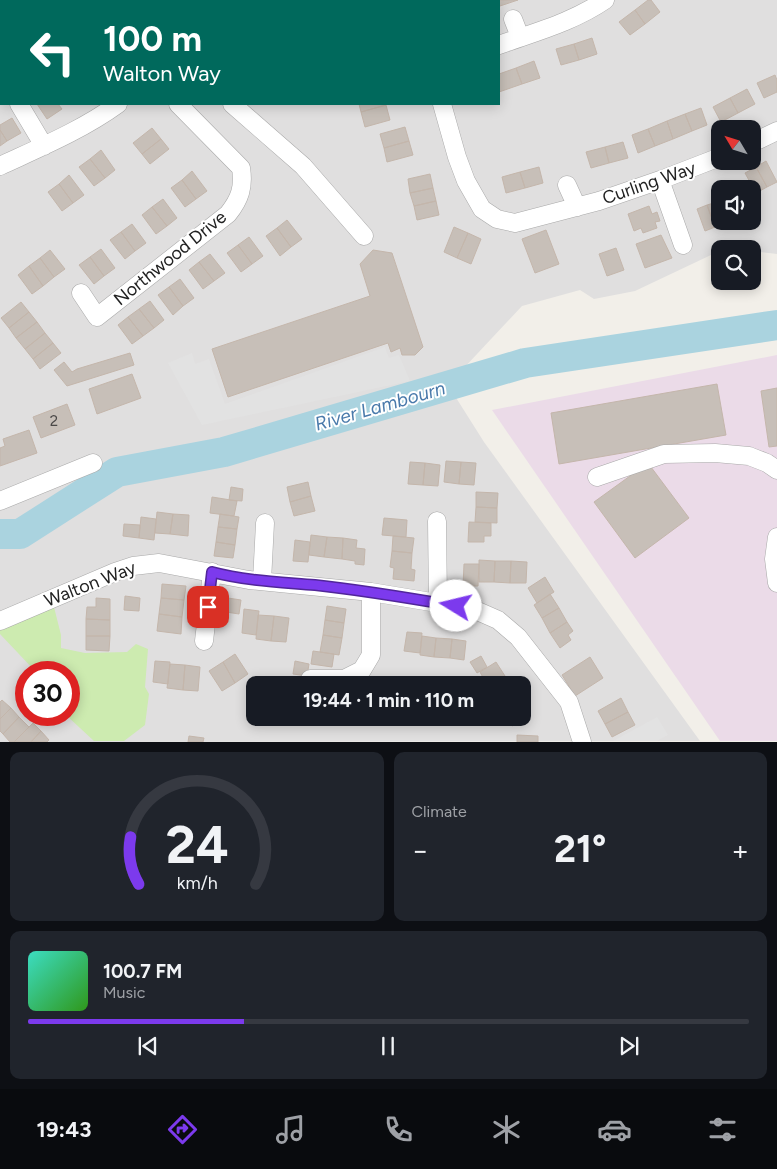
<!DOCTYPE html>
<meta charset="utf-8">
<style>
body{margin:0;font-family:Figtree,sans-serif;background:#20242c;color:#f1f3f6;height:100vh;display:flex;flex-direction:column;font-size:19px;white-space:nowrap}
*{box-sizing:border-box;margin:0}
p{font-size:16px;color:#9ea1a6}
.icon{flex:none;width:28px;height:28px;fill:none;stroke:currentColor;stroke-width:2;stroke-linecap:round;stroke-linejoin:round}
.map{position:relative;height:742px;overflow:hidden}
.drawer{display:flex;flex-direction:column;gap:10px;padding:10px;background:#0d0f14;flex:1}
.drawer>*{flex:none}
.banner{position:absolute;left:0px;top:0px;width:500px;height:105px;box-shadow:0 2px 12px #0003;background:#00695c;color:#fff;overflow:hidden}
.needle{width:32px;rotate:308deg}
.fabs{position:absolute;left:711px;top:120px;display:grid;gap:10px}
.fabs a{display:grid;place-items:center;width:50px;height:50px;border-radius:10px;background:#171b24;box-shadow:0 2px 12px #0003;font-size:25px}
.speed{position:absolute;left:15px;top:661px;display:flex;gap:10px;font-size:25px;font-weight:700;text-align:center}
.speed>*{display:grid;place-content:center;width:65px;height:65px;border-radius:50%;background:#171b24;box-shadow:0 2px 12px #0003;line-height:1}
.speed .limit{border:8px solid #d22;background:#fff;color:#111}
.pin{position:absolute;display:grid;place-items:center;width:42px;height:42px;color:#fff;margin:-21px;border-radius:10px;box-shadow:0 2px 8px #0006}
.me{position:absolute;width:55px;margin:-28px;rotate:279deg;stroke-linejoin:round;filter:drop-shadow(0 0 4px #0008)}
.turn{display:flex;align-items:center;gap:18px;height:105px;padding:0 20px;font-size:22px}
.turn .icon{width:65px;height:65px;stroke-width:2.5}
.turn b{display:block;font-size:35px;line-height:42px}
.big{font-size:38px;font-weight:700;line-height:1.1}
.drawer .widget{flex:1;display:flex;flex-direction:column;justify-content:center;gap:8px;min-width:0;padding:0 18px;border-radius:10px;background:#20242c}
.drawer .dial{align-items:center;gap:0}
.dial svg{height:130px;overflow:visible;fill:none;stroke:#363941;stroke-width:7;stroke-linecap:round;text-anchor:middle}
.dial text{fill:#f1f3f6;stroke:none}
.song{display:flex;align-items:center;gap:15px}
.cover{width:60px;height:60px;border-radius:8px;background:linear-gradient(135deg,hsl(170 70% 55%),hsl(110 70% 35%))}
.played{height:5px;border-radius:2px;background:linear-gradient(90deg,#7c3aed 30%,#363941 30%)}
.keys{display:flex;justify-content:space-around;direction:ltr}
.heat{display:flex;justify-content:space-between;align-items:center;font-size:28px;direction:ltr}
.drawer .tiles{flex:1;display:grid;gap:10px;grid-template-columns:1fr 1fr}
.widget:last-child{grid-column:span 2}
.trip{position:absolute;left:246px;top:676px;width:285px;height:50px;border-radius:10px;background:#171b24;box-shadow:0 2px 12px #0003;font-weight:700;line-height:50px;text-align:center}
.tabs{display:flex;height:80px;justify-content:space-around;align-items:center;background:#090b0e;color:#9ea1a6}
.tabs .icon{width:35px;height:35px}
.tabs .on{color:#7c3aed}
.tabs b{font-size:22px;color:#f1f3f6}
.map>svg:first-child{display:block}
</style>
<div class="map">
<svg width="777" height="742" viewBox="0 0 777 742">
<rect width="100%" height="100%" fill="#f2efe9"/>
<path fill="#e0dfdf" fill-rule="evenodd" d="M0 0H777V254L753 251 752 249H720V254L711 255 635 291 594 299 580 290 522 306 448 385 484 442 700 741 0 742ZM1 1H499V104H1ZM720 129H752V161H720ZM720 189H752V221H720ZM26 672H69V715H26ZM255 685H522V718H255Z"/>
<path fill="#ebdbe8" d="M777 355V741H720L492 410Z"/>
<path fill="#cdebb0" d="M52 599 61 635V648L85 653 127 652 136 644 148 649 145 687 149 694 145 725 124 741H94L66 715H69V672H36L0 634V623Z"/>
<path fill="#e2e2e2" d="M385 347 389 358 399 355 410 381 202 425 168 363 192 353 195 364 209 359 225 404Z
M657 717 668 735 657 741H613Z"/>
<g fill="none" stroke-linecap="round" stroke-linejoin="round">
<path stroke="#aad3df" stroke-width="30" d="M0 534H20L117 472 224 452 525 363 777 325"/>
</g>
<path fill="#c7bfb8" stroke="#c4b6ab" d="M498 0H518L500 6Z
M648 0H651L660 12 645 24 635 10Z
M635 10 645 24 630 35 619 22Z
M592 38 597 54 579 60 574 44Z
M574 44 579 60 561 65 556 49Z
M534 61 540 78 522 84 516 68Z
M516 68 522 84 499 92V74Z
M775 75 777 80V92L764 98 757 83Z
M747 89 755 104 738 113 730 98Z
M730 98 738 113 721 122 713 107Z
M37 104H58L62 109 47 119Z
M359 104H386V105L361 112Z
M386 105 390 120 365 127 361 112Z
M701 108 707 125 692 131 685 114Z
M685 114 692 131 673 139 667 121Z
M12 118 21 133 7 141 0 130V125Z
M667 121 673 139 655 146 648 129Z
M405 127 409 141 384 148 380 134Z
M152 128 161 139 142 154 133 143Z
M648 129 655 146 638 153 632 135Z
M0 130 7 141 0 146Z
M161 139 169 149 150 164 142 154Z
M409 141 413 155 387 162 384 148Z
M623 142 628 158 609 163 605 147Z
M605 147 609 163 591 168 586 152Z
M101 150 115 170 105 178 90 159Z
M90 159 105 178 94 186 79 167Z
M766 161 777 182 767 187 756 167Z
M539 167 543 183 525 188 520 172Z
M756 167 767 187 756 193 745 173Z
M192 171 207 191 196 199 182 180Z
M520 172 525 188 506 193 502 177Z
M430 174 433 188 410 193 408 179Z
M69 175 84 195 73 203 59 184Z
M182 180 196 199 185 207 171 188Z
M59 184 73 203 62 211 48 192Z
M433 188 436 201 414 206 410 193Z
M163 199 177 218 167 226 152 207Z
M436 201 439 215 417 220 414 206Z
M717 202 720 209V221H724L725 224 715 227 707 205Z
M707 205 715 227 705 231 697 209Z
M649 206 652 214 657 212 660 221 655 222 657 228 643 233 641 228 634 231 628 214Z
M152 207 167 226 156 234 142 215Z
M287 220 302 239 291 247 277 228Z
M132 224 146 243 135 251 121 232Z
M454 227 468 233 457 258 444 252Z
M277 228 291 247 280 256 266 236Z
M546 230 559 264 535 273 522 239Z
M121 232 135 251 125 259 110 240Z
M468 233 481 239 471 264 457 258Z
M661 235 672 258 645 268 636 244Z
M249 237 263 256 252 264 238 245Z
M238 245 252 264 241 272 227 253Z
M616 248 624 270 607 276 599 254Z
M101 249 115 268 104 276 90 257Z
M50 250 65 269 54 277 40 258Z
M373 250 392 253 423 347 415 355H402L400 348 391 352 388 343 228 397 212 349 370 296 360 264Z
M210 254 225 273 214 281 199 262Z
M90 257 104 276 94 284 79 265Z
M40 258 54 277 43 286 29 266Z
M199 262 214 281 203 289 189 270Z
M29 266 43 286 32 294 18 275Z
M180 279 194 298 183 306 169 287Z
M169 287 183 306 173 315 158 295Z
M150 301 164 320 154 328 139 309Z
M21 302 29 312 9 328 1 318Z
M139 309 154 328 143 336 128 317Z
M29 312 37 322 16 338 9 328Z
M128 317 143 336 132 344 118 325Z
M37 322 45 333 25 349 16 338Z
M45 333 53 343 33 359 25 349Z
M53 343 61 353 40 369 33 359Z
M130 353 134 365 67 386 54 370 64 362 72 372 77 369Z
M132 374 141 398 97 414 89 389Z
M717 384 726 435 559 464 551 413Z
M777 388V446L769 447 761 391Z
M67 404 75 425 41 438 33 417Z
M29 430 37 453 0 466V448L5 446 3 439Z
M446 461 461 462 459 484 444 482Z
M410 462 425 463 423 485 408 484Z
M461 462 476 463 474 485 459 484Z
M425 463 440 465 438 486 423 485Z
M648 463 689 518 635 558 594 502Z
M308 482 311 496 290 502 287 487Z
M231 487 243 489 242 501 229 500Z
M476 492 498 493 497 508 476 507Z
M311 496 315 511 294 516 290 502Z
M212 497 237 501 234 516 210 513Z
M476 507 497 508V523L475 522Z
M157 512 173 514 170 534 155 533Z
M173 514 189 515 188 536 170 534Z
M220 514 239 517 237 529 218 527Z
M141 517 156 519 154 540 139 538Z
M384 518 407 520 406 537 382 535Z
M469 522 491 523V536H484V542H468Z
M124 524 140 525 139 538 123 536Z
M218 527 237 529 235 545 216 542Z
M311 535 327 537 324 557 309 555Z
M393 536 414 538 412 553 392 551Z
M327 537 343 538 342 559 324 557Z
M343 538 357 540 356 548 365 549 364 565 355 564V561L342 559Z
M295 540 310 542 308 562 293 561Z
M216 542 235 545 233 558 214 556Z
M392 551 412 553 411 569 415 570 414 581 393 579 394 568 390 567Z
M479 560 495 561 494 582H479Z
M495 561H511L510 583 494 582Z
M511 561 527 562 526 583H510Z
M464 564H479L478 586H463Z
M545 577 554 592 537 603 528 588Z
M162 584 186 586 184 600 161 598Z
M550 594 559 608 542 618 534 605Z
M125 596 140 598 139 611 124 610Z
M96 598 110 599V620L86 619 87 607H96Z
M161 598 184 600 182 617 159 614Z
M228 598 241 600 239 614 226 612Z
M327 606 346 609 344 623 325 620Z
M559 608 567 622 550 633 542 618Z
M244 609 259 611 256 635 242 633Z
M159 614 182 617 181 634 157 631Z
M258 615 274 616 271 641 256 639Z
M274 616 289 618 286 642 271 641Z
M86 619 110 620V636H86Z
M325 620 344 623 342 638 323 635Z
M567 622 573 631 568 635 571 640 560 648 550 633Z
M407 632 422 633 420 653 404 651Z
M323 635 342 638 339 655 320 652Z
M86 636H110L109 651 86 650Z
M422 636 436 638 434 657 420 655Z
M436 638 452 639 450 658 434 657Z
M452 639 466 641 464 660 450 658Z
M313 651 334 654 332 667 311 664Z
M235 654 248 674 235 683 223 662Z
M481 656 487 667 477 673 470 662Z
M590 657 603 678 575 696 562 675Z
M155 661 170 662 168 684 153 682Z
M295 661 309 664 307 676 293 674Z
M223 662 235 683 222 691 209 671Z
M496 662 505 676 487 685 480 672Z
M170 664 185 665 183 690 167 688Z
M185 665 200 667 198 691 183 690Z
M505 676 510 685H489Z
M621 698 628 712 605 724 598 711Z
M2 700 11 708 0 719V702Z
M522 706 529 716 512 726 507 718H522Z
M11 708 19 717 3 734 0 731V719Z
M628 712 635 725 612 737 605 724Z
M19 717 29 727 14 742H10L3 734Z
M33 723 41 731 31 742H14Z
M41 731 49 740 47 742H31Z
M517 735 538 736V742H517Z
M189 736 204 738 203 742H188Z"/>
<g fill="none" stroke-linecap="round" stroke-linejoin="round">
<g stroke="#a9a9a9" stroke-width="19">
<path id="minor" d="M220 1 221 0
M513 19 520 37
M499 45C535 32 573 22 605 0
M19 104 44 146
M232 104 303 166 364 236
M442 104 457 157 466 181 482 209 497 219 515 223 599 201 663 179 720 157
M752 143 777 131
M0 166C41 147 82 130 118 104
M660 180 683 245
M567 185 577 207
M81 293 97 317 228 214C240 199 244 187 241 168L178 104
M597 477 664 454 715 453 749 456 767 463 777 470
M0 501 93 463
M437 521 438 603
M777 537 774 559 777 583
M262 581 265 523
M0 621 115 572 133 566 159 563 249 580 371 592 473 609 498 620 518 637 569 702 582 742
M204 641 212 572
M310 679H344L362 670 371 655V592"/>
</g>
<use href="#minor" stroke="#fff" stroke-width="18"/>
</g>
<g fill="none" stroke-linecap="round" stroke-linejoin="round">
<g stroke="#51269a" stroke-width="12">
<path id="route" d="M208 607 212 572C246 581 280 582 315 585 362 590 409 598 456 606"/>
</g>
<use href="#route" stroke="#7c3aed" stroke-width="9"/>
</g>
<g text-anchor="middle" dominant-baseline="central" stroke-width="4" stroke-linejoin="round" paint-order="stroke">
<g font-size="15" fill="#4b4948">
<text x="54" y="421">2</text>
</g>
<g font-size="18" fill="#222" stroke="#fff">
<text transform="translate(649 183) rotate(-19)">Curling Way</text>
<text transform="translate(170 258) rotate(-39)">Northwood Drive</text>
<text transform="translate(90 584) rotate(-21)">Walton Way</text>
</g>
<g font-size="19" font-style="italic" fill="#4a7aab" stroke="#fff">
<text transform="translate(380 406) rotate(-16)">River Lambourn</text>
</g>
</g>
</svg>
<div class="fabs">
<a><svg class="needle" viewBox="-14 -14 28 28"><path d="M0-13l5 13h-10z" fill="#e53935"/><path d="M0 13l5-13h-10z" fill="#9ea1a6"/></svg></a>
<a><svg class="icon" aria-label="sound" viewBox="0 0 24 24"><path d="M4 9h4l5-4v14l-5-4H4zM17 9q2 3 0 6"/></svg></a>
<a><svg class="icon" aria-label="search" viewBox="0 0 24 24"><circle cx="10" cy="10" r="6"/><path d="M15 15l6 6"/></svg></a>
</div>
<div class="speed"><div class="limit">30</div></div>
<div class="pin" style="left:208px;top:607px;background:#d93025"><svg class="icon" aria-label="arrive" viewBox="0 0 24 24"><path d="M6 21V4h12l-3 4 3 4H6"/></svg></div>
<svg class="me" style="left:456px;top:606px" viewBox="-20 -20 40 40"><circle r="19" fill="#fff"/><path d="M0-13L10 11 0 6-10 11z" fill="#7c3aed"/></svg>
<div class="trip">19:44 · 1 min · 110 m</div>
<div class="banner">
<div class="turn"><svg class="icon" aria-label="left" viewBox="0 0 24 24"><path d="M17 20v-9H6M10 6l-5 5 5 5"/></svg><div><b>100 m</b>Walton Way</div></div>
</div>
</div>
<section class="drawer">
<div class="tiles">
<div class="widget dial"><svg viewBox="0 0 100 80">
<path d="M14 69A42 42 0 1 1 86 69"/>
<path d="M14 69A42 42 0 0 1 9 40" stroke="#7c3aed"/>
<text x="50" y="56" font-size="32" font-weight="700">24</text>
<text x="50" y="72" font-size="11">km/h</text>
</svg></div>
<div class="widget"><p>Climate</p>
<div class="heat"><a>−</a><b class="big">21°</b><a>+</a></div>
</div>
<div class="widget">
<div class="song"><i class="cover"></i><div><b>100.7 FM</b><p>Music</p></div></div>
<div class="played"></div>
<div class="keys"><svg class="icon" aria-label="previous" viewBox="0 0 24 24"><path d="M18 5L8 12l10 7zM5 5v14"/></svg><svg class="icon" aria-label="pause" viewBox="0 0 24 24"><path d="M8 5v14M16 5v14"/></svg><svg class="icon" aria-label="next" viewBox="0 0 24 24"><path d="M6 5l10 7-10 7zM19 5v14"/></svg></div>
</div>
</div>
</section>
<nav class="tabs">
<b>19:43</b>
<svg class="icon on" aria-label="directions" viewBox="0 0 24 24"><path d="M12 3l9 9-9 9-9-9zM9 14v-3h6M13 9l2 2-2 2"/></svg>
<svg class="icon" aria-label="music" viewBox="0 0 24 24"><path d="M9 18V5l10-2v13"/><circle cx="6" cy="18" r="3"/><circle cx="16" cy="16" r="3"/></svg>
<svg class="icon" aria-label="phone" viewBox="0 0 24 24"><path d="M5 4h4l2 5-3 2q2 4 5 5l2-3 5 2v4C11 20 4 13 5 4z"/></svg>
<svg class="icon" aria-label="climate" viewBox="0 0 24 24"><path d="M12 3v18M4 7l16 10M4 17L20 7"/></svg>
<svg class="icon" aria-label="car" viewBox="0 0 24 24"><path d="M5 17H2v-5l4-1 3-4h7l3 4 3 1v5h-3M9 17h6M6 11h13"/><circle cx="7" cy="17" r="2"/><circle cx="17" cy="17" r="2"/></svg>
<svg class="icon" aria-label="filters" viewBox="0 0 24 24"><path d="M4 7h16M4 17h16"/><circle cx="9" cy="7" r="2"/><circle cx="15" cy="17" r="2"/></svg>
</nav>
